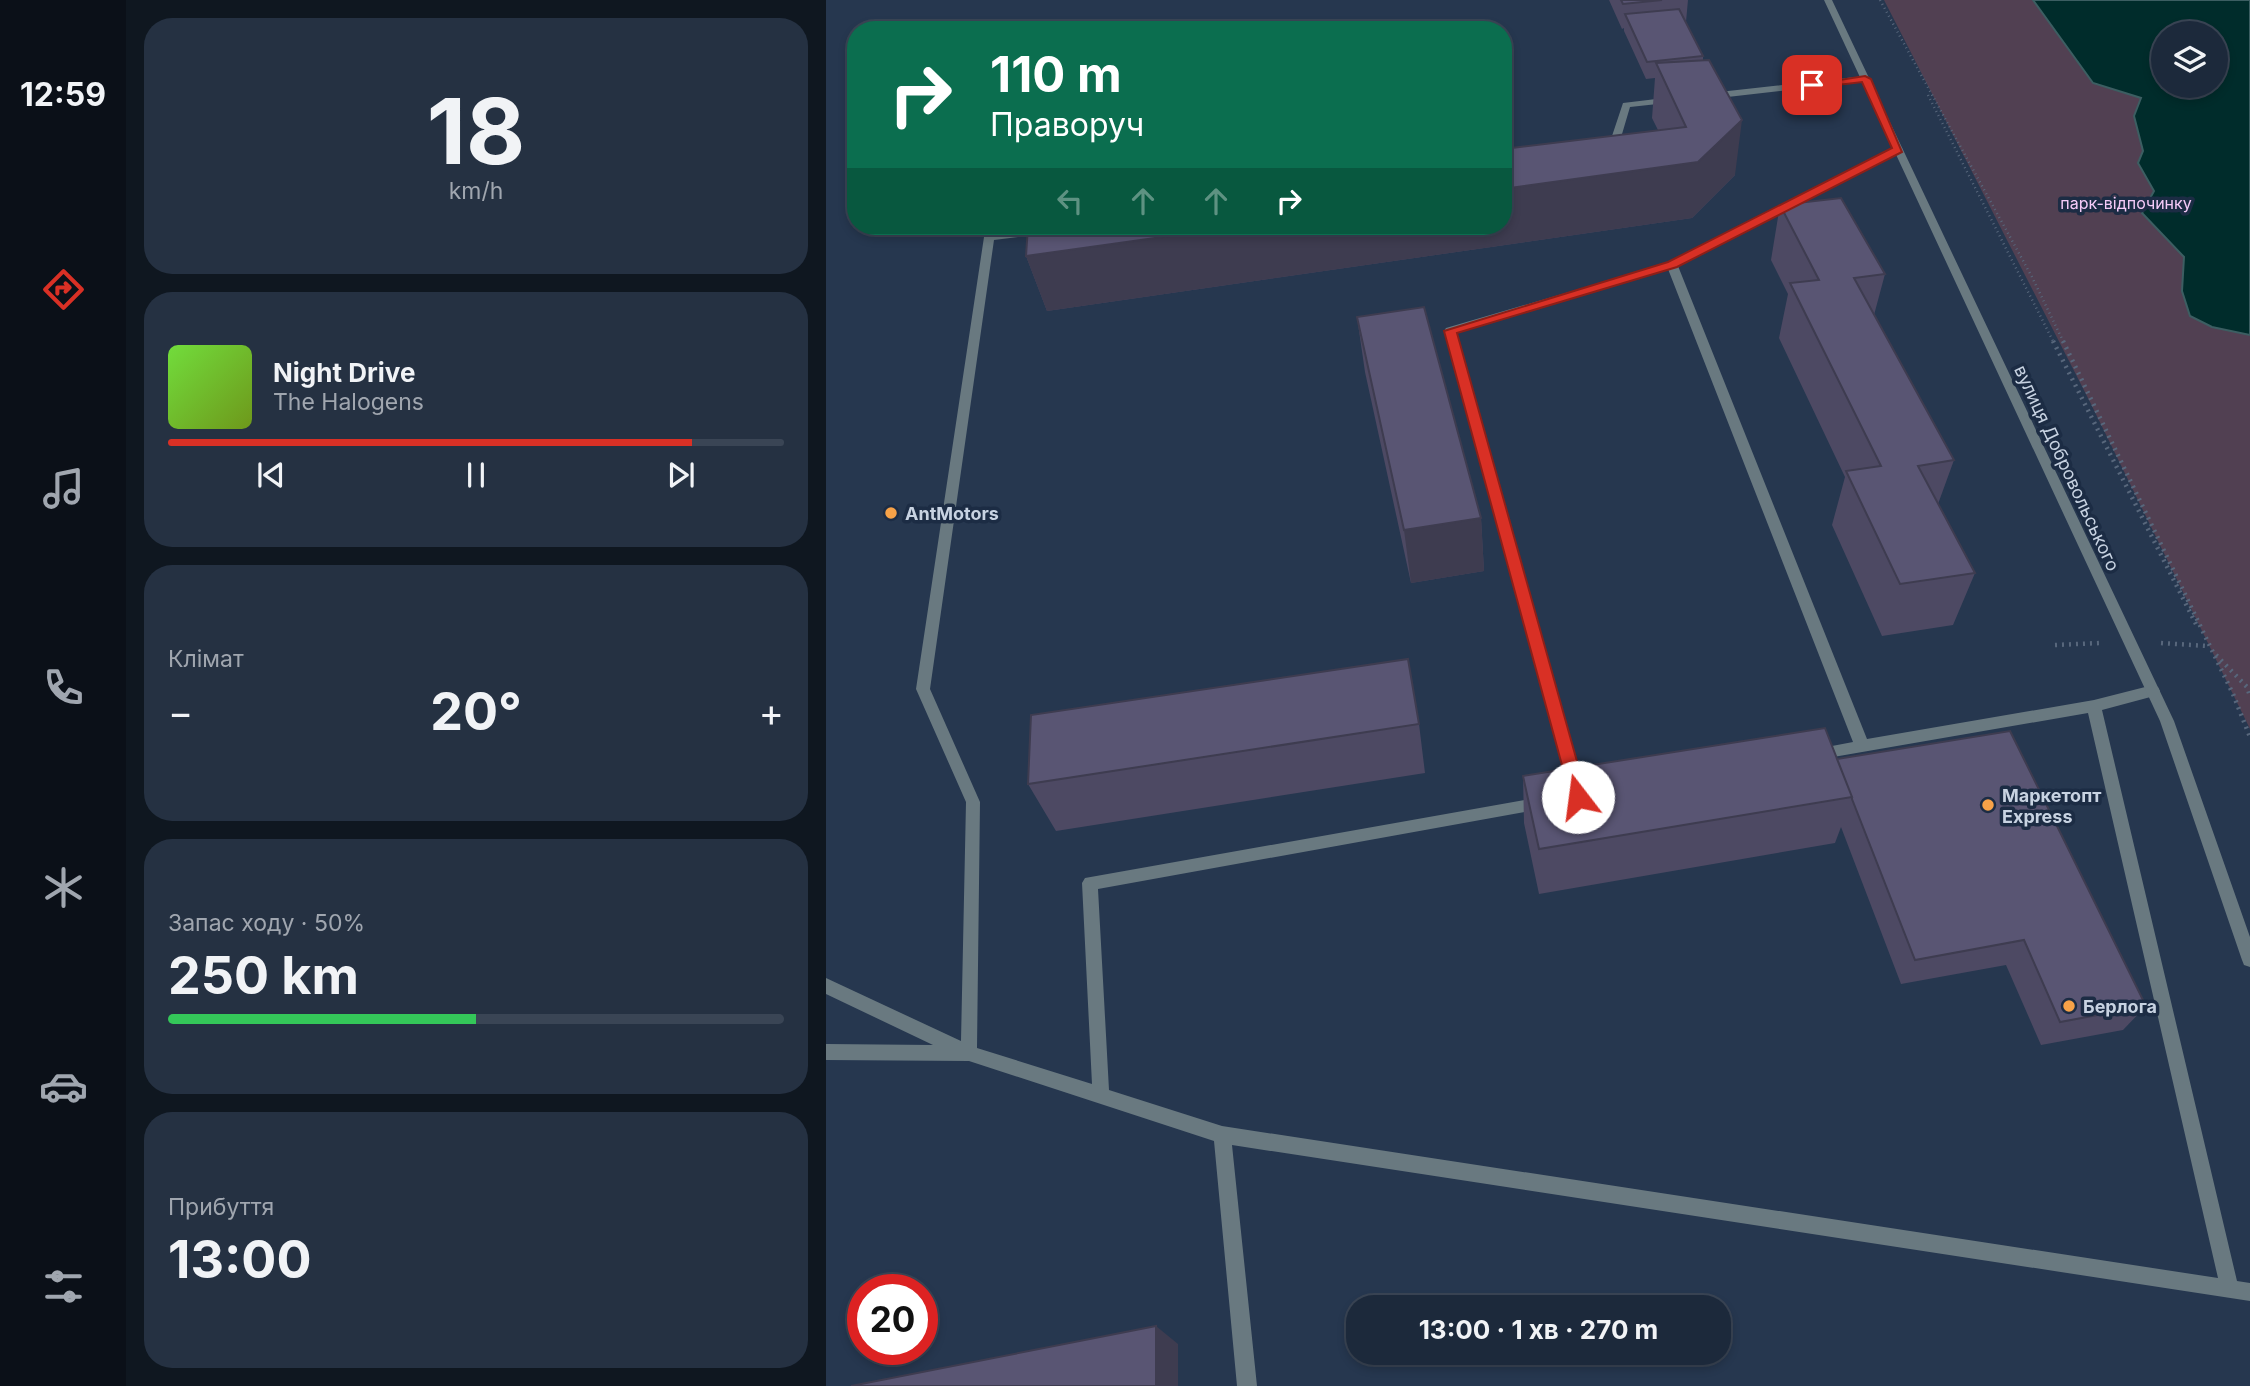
<!DOCTYPE html>
<html lang="uk">
<meta charset="utf-8">
<style>
body{margin:0;font-family:Inter,sans-serif;background:#253142;color:#f1f3f6;height:100vh;display:flex;flex-direction:column;font-size:26px;white-space:nowrap}
*{box-sizing:border-box;margin:0}
p{font-size:23px;color:#a0a6af}
.icon{flex:none;width:38px;height:38px;fill:none;stroke:currentColor;stroke-width:2;stroke-linecap:round;stroke-linejoin:round}
.map{position:relative;flex:1;overflow:hidden}
.side{display:flex;flex-direction:column;gap:18px;padding:18px;background:#0f1720;width:700px}
.side>*{flex:none}
.guide{position:absolute;left:21px;top:21px;width:665px;height:214px;border-radius:28px;box-shadow:0 4px 10px #0003,0 0 0 2px #3a4555;background:#0b6e4f;color:#fff;overflow:hidden}
.buttons{position:absolute;left:1325px;top:21px;display:grid;gap:14px}
.buttons a{display:grid;place-items:center;width:77px;height:77px;border-radius:50%;background:#1c293b;box-shadow:0 4px 10px #0003,0 0 0 2px #3a4555;font-size:35px}
.speed{position:absolute;left:21px;top:1274px;display:flex;gap:14px;font-size:35px;font-weight:700;text-align:center}
.speed>*{display:grid;place-content:center;width:91px;height:91px;border-radius:50%;background:#1c293b;box-shadow:0 4px 10px #0003,0 0 0 2px #3a4555;line-height:1}
.speed .limit{border:10px solid #d22;background:#fff;color:#111}
.pin{position:absolute;display:grid;place-items:center;width:60px;height:60px;color:#fff;margin:-30px;border-radius:14px;box-shadow:0 4px 10px #0006}
.me{position:absolute;width:77px;margin:-38px;rotate:345deg;stroke-linejoin:round;filter:drop-shadow(0 0 5px #0008)}
.turn{display:flex;align-items:center;gap:24px;height:147px;padding:0 28px;font-size:32px}
.turn .icon{width:91px;height:91px;stroke-width:2.5}
.turn b{display:block;font-size:49px;line-height:60px}
.lanes{display:flex;align-items:center;height:66px;padding:0 28px;background:#0003;justify-content:center;gap:35px;direction:ltr}
.lanes .off{opacity:.35}
.big{font-size:52px;font-weight:700;line-height:1.1}
.side .tile{flex:1;display:flex;flex-direction:column;justify-content:center;gap:10px;min-width:0;padding:0 24px;border-radius:28px;background:#253142}
.side .dial{align-items:center;gap:0}
.dial b{font-size:91px;line-height:1}
.song{display:flex;align-items:center;gap:21px}
.cover{width:84px;height:84px;border-radius:10px;background:linear-gradient(135deg,hsl(100 70% 55%),hsl(80 70% 35%))}
.played{height:7px;border-radius:4px;background:linear-gradient(90deg,#d93025 85%,#3a4555 85%)}
.keys{display:flex;justify-content:space-around;direction:ltr}
.heat{display:flex;justify-content:space-between;align-items:center;font-size:38px;direction:ltr}
.charge{height:10px;border-radius:5px;background:linear-gradient(90deg,#34c759 50%,#3a4555 0)}
.trip{position:absolute;left:520px;top:1295px;width:385px;height:70px;border-radius:28px;background:#1c293b;box-shadow:0 4px 10px #0003,0 0 0 2px #3a4555;font-weight:700;line-height:70px;text-align:center}
main{display:flex;flex:1;min-height:0}
.tab-bar{display:flex;flex-direction:column;width:126px;justify-content:space-around;align-items:center;background:#0b1018;color:#a0a6af}
.tab-bar .icon{width:49px;height:49px}
.tab-bar .on{color:#d93025}
.tab-bar b{font-size:32px;color:#f1f3f6}
.map>svg:first-child{display:block}
</style>
<main>
<nav class="tab-bar">
<b>12:59</b>
<svg class="icon on" aria-label="directions" viewBox="0 0 24 24"><path d="M12 3l9 9-9 9-9-9zM9 14v-3h6M13 9l2 2-2 2"/></svg>
<svg class="icon" aria-label="music" viewBox="0 0 24 24"><path d="M9 18V5l10-2v13"/><circle cx="6" cy="18" r="3"/><circle cx="16" cy="16" r="3"/></svg>
<svg class="icon" aria-label="phone" viewBox="0 0 24 24"><path d="M5 4h4l2 5-3 2q2 4 5 5l2-3 5 2v4C11 20 4 13 5 4z"/></svg>
<svg class="icon" aria-label="climate" viewBox="0 0 24 24"><path d="M12 3v18M4 7l16 10M4 17L20 7"/></svg>
<svg class="icon" aria-label="car" viewBox="0 0 24 24"><path d="M5 17H2v-5l4-1 3-4h7l3 4 3 1v5h-3M9 17h6M6 11h13"/><circle cx="7" cy="17" r="2"/><circle cx="17" cy="17" r="2"/></svg>
<svg class="icon" aria-label="filters" viewBox="0 0 24 24"><path d="M4 7h16M4 17h16"/><circle cx="9" cy="7" r="2"/><circle cx="15" cy="17" r="2"/></svg>
</nav>
<section class="side">
<div class="tile dial"><b>18</b><p>km/h</p></div>
<div class="tile">
<div class="song"><i class="cover"></i><div><b>Night Drive</b><p>The Halogens</p></div></div>
<div class="played"></div>
<div class="keys"><svg class="icon" aria-label="previous" viewBox="0 0 24 24"><path d="M18 5L8 12l10 7zM5 5v14"/></svg><svg class="icon" aria-label="pause" viewBox="0 0 24 24"><path d="M8 5v14M16 5v14"/></svg><svg class="icon" aria-label="next" viewBox="0 0 24 24"><path d="M6 5l10 7-10 7zM19 5v14"/></svg></div>
</div>
<div class="tile"><p>Клімат</p>
<div class="heat"><a>−</a><b class="big">20°</b><a>+</a></div>
</div>
<div class="tile"><p>Запас ходу · 50%</p><b class="big">250 km</b><div class="charge"></div></div>
<div class="tile"><p>Прибуття</p><b class="big">13:00</b></div>
</section>
<div class="map">
<svg width="1424" height="1386" viewBox="0 0 1424 1386">
<rect width="100%" height="100%" fill="#26374f"/>
<path fill="#514052" fill-rule="evenodd" d="M1058 0H1424V729L1264 402ZM1337 33H1390V86H1337Z"/>
<path fill="#002c2b" stroke="#3c5e62" stroke-width="2" fill-rule="evenodd" d="M1207 0H1424V335L1386 327 1364 316 1356 291 1358 257 1316 213 1328 191 1312 163 1317 151 1308 116 1315 98 1267 83ZM1337 33H1390V86H1337Z"/>
<g fill="none" stroke-linecap="round" stroke-linejoin="round">
<path stroke="#58677c" stroke-width="2.5" stroke-dasharray="1 3.5" stroke-linecap="butt" d="M1054 0 1206 277 1238 343
M1102 95 1228 343"/>
<path stroke="#58677c" stroke-width="4.5" stroke-dasharray="2 5" stroke-linecap="butt" d="M1227 341 1370 624
M1237 341 1407 694 1424 737
M1335 643 1381 646
M1229 645 1274 643
M1390 655 1421 687 1424 696"/>
<path fill="#697980" fill-rule="evenodd" d="M1039 76 1042 77V81L884 99 879 96 884 93Z
M847 97 850 98V102L804 107 791 151 783 153 781 151 797 103Z
M1069 147 1077 149 852 266 1041 739 1268 700 1327 685 1332 687 1334 691 1332 695 1276 710 1411 1281 1424 1283V1301L406 1145 431 1386H411L388 1141 143 1061 0 1060V1044L107 1045 0 994V978L135 1041 140 802 90 689 158 237 163 234 231 226H260L255 229 168 240 104 689 154 802 151 1048 266 1084 256 883 259 878 715 797 720 798 722 803 720 808 715 809 272 889 283 1090 396 1126 1392 1278 1262 713 990 760 985 758 983 754 985 750 1027 742 842 269 630 333 757 787 755 791 750 793 745 791 743 787 618 331 620 328 842 263Z"/>
<path fill="#697980" fill-rule="evenodd" d="M998 0H1006L1348 721 1424 937V967L1418 965 1416 960 1334 721Z"/>
</g>
<path fill="#4d4963" d="M783 0H862L860 22 877 56V60L909 175 866 218 221 311 200 256 832 130 826 118 829 78 820 79 798 31V28L796 29Z
M954 205 1059 274 1048 315 1128 460 1112 504 1149 573 1127 625 1056 636 1006 525 1019 477 953 338 962 294 945 260Z
M531 317 655 518 658 571 585 583 539 372Z
M593 724 599 773 230 831 202 784Z
M1011 759 1320 1006 1297 1030 1215 1045 1180 965 1075 984 1015 827 1009 843 713 894 698 823 697 776Z"/>
<path fill="#3e3c50" d="M916 120 909 175 866 218 221 311 200 256 415 226H677V189Z
M655 518 658 571 585 583 578 530Z
M330 1326 352 1344V1386H330Z"/>
<path fill="#595573" stroke="#3e3c50" stroke-width="2" d="M795 0H836L797 4Z
M853 9 877 56 821 62 799 14Z
M883 60 916 120 872 162 677 189V149L860 127 830 63Z
M1015 198 1059 274 1028 278 1128 460 1092 466 1149 573 1074 584 1020 471 1055 466 964 283 993 280 954 205Z
M202 226H415L200 256Z
M598 307 655 518 578 530 531 317Z
M582 659 593 724 202 784 205 715Z
M999 728 1026 797 713 849 697 776Z
M1184 731 1320 1006 1234 1022 1198 940 1089 960 1026 799V797L1011 759Z
M330 1326V1386H25Z"/>
<path fill="#d93025" stroke="#8d1f18" stroke-width="2" d="M1039 76 1045 79 1076 152 851 267 631 333 761 797 752 804 746 802 618 331 842 262 1066 148 1036 82 986 88 981 85Z"/>
<g fill="#f7a248" stroke="#1c2c44" stroke-width="2.5">
<circle cx="65" cy="513" r="7"/>
<circle cx="1162" cy="805" r="7"/>
<circle cx="1243" cy="1006" r="7"/>
</g>
<g text-anchor="middle" dominant-baseline="central" stroke-width="7" stroke-linejoin="round" paint-order="stroke">
<g font-size="16" fill="#f5cbf8" stroke="#1c2c44">
<text x="1300" y="203">парк-відпочинку</text>
</g>
<g font-size="18" fill="#c8d3e2" stroke="#1c2c44">
<text transform="translate(1241 468) rotate(65)">вулиця Добровольського</text>
</g>
<g font-size="18" font-weight="bold" fill="#c8d3e2" stroke="#1c2c44" text-anchor="start">
<text x="79" y="513">AntMotors</text>
<text x="1176" y="795">Маркетопт<tspan x="1176" dy="21">Express</tspan></text>
<text x="1257" y="1006">Берлога</text>
</g>
</g>
</svg>
<div class="buttons">
<a><svg class="icon" aria-label="layers" viewBox="0 0 24 24"><path d="M12 4l9 5-9 5-9-5zM3 14l9 5 9-5"/></svg></a>
</div>
<div class="speed"><div class="limit">20</div></div>
<div class="pin" style="left:986px;top:85px;background:#d93025"><svg class="icon" aria-label="arrive" viewBox="0 0 24 24"><path d="M6 21V4h12l-3 4 3 4H6"/></svg></div>
<svg class="me" style="left:752px;top:797px" viewBox="-20 -20 40 40"><circle r="19" fill="#fff"/><path d="M0-13L10 11 0 6-10 11z" fill="#d93025"/></svg>
<div class="trip">13:00 · 1 хв · 270 m</div>
<div class="guide">
<div class="turn"><svg class="icon" aria-label="right" viewBox="0 0 24 24"><path d="M7 20v-9h11M14 6l5 5-5 5"/></svg><div><b>110 m</b>Праворуч</div></div>
<div class="lanes"><svg class="icon off" aria-label="left" viewBox="0 0 24 24"><path d="M17 20v-9H6M10 6l-5 5 5 5"/></svg><svg class="icon off" aria-label="ahead" viewBox="0 0 24 24"><path d="M12 20V5M6 11l6-6 6 6"/></svg><svg class="icon off" aria-label="ahead" viewBox="0 0 24 24"><path d="M12 20V5M6 11l6-6 6 6"/></svg><svg class="icon" aria-label="right" viewBox="0 0 24 24"><path d="M7 20v-9h11M14 6l5 5-5 5"/></svg></div>
</div>
</div>
</main>
